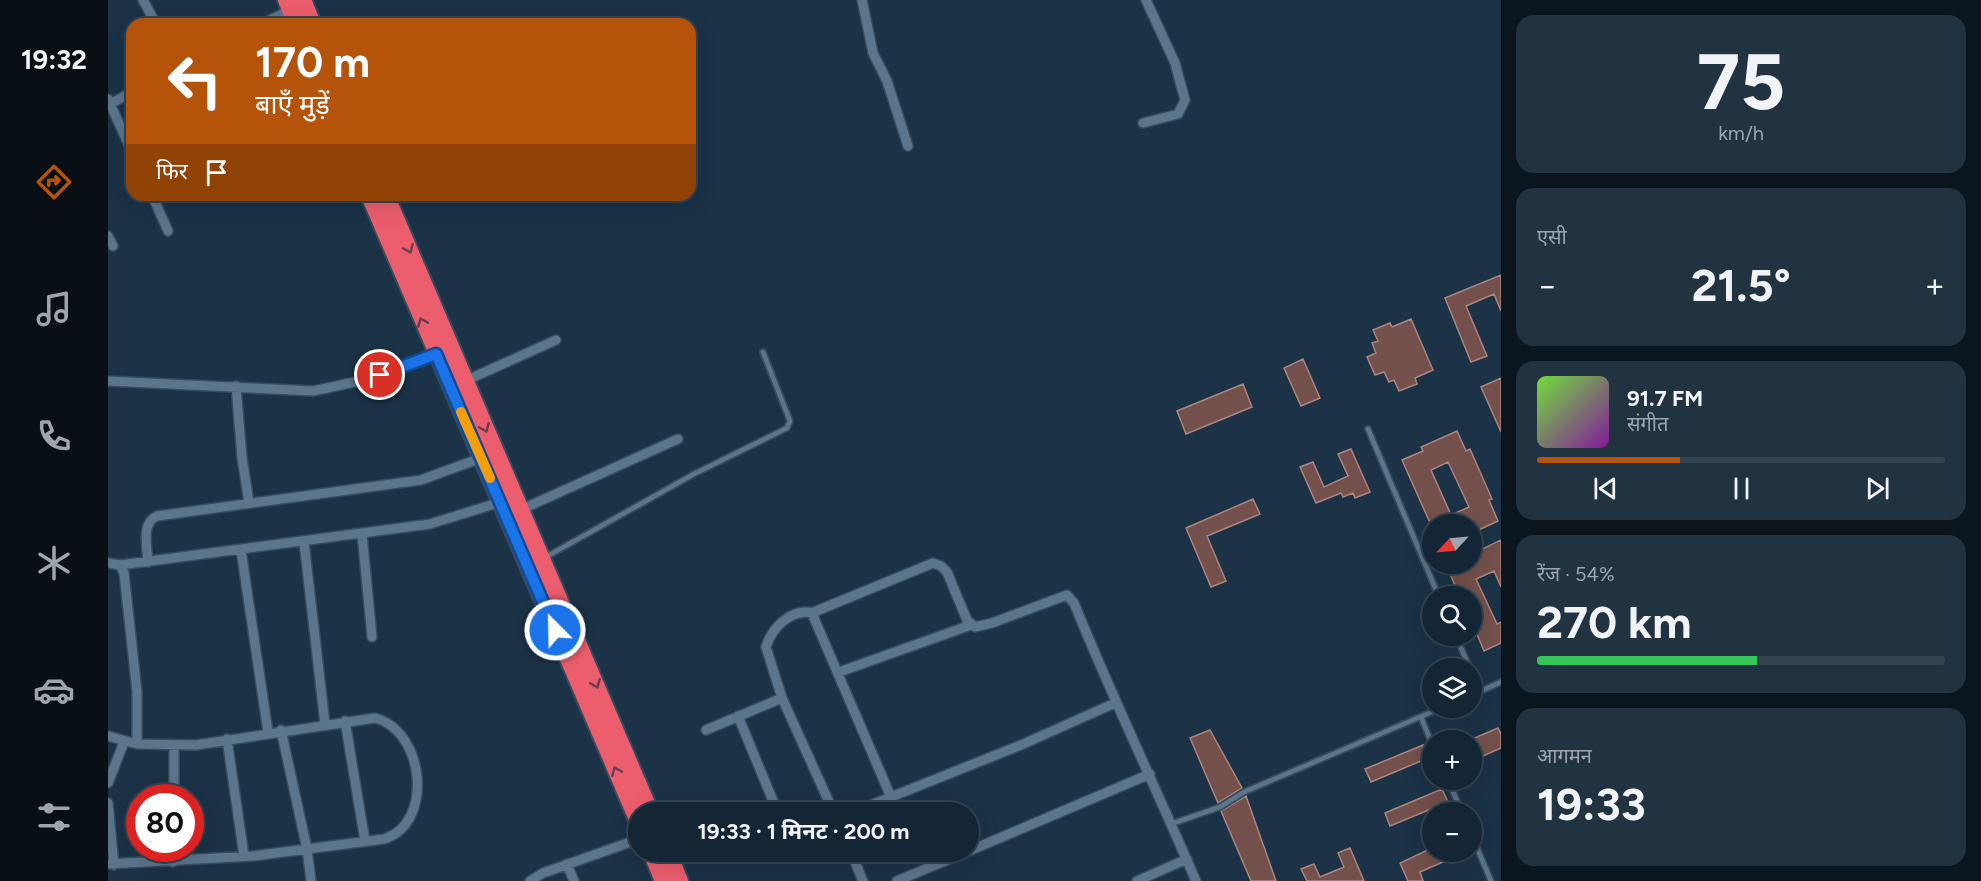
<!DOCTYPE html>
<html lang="hi">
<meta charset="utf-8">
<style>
body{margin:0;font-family:Figtree,"Noto Sans Devanagari",sans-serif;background:#213241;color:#f1f3f6;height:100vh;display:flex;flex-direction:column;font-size:22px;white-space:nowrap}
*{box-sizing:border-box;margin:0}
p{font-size:20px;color:#9da5ad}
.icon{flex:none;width:33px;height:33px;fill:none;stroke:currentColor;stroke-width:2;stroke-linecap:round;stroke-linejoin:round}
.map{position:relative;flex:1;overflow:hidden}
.side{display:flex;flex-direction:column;gap:15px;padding:15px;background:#0b151d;width:480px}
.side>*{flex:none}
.hud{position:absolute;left:18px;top:18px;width:570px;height:183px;border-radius:18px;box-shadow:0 6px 24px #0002,0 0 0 2px #334350;background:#b45309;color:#fff;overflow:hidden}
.needle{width:39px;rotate:244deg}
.controls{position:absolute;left:1314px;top:514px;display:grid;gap:12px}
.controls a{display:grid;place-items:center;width:60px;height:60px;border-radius:50%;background:#142635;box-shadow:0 6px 24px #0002,0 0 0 2px #334350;font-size:30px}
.speed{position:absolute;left:18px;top:784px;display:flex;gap:12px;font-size:30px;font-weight:700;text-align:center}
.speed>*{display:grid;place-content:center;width:78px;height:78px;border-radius:50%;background:#142635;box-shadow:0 6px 24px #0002,0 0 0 2px #334350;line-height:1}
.speed .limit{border:9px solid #d22;background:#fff;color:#111}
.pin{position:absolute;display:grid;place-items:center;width:51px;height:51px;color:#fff;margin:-26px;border:3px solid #fff;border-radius:50%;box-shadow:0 2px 6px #0007}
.me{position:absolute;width:66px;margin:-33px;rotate:337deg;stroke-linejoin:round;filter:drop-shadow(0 0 4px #0008)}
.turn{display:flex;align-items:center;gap:21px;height:126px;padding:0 30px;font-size:27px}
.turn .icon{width:78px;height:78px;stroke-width:2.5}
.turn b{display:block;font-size:42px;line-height:51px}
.then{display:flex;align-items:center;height:57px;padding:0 30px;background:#0003;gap:12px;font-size:22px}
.big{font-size:45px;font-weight:700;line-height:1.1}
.side .card{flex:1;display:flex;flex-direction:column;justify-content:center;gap:9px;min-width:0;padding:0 21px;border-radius:18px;background:#213241}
.side .dial{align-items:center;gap:0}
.dial b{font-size:78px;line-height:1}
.song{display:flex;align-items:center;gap:18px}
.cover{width:72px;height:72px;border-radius:9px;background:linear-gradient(135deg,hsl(100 70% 55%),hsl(290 70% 35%))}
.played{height:6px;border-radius:3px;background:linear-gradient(90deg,#b45309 35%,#334350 35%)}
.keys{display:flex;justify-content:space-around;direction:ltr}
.heat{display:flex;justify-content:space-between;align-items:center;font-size:33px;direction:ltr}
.charge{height:9px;border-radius:4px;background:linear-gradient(90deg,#34c759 54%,#334350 0)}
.trip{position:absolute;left:520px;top:802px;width:351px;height:60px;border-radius:30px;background:#142635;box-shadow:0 6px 24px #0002,0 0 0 2px #334350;font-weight:700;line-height:60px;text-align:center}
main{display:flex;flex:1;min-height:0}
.tab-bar{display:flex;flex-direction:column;width:108px;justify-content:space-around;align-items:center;background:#080f15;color:#9da5ad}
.tab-bar .icon{width:42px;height:42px}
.tab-bar .on{color:#b45309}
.tab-bar b{font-size:27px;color:#f1f3f6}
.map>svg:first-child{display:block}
</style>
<main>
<nav class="tab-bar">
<b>19:32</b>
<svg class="icon on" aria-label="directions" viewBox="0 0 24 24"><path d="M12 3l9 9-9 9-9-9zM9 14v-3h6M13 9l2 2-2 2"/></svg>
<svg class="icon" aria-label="music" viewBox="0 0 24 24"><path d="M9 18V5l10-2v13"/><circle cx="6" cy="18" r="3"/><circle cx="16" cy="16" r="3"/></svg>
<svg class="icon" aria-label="phone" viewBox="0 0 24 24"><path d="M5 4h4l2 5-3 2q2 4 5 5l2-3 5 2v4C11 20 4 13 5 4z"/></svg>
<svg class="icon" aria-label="climate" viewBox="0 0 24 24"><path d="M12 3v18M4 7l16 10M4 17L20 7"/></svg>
<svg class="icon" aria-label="car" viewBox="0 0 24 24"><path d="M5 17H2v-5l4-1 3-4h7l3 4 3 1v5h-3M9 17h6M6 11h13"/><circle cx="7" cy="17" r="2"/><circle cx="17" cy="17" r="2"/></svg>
<svg class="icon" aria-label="filters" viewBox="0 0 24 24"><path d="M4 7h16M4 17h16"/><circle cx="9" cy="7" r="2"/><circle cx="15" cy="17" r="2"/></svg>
</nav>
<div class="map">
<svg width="1393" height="881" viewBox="0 0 1393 881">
<rect width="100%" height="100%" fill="#1b3247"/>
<path fill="#73504b" stroke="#ab857f" stroke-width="1.5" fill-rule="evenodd" d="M1393 275V311L1386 294 1358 306 1379 356 1363 362 1337 298Z
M1303 319 1325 370 1307 378 1309 384 1291 391 1286 380 1281 382 1276 372 1267 375 1259 357 1268 353 1264 343 1270 341 1265 330 1282 323 1284 327Z
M1195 359 1212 398 1193 406 1176 368Z
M1393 378V432L1373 387Z
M1135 384 1144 407 1078 434 1069 411Z
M1349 431 1358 451 1362 449 1384 499 1381 500 1390 521 1364 533V525H1323L1294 460 1315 451 1313 447ZM1340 462 1361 507 1343 515 1323 470Z
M1243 449 1262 492 1247 498 1245 493 1235 497 1233 493 1208 503 1192 467 1205 462 1216 487 1240 476 1230 454Z
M1145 499 1152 514 1099 536 1118 581 1103 587 1078 528Z
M1393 540V587L1386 571 1368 579 1389 624 1393 622V643L1376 651 1364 622V597H1352L1340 569 1350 564H1364V554Z
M1390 728 1393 734V748L1364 761V739Z
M1102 730 1134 788 1110 803 1082 738Z
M1315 745 1320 758 1263 782 1257 769Z
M1334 789 1340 802 1282 826 1277 813Z
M1138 796 1168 881H1143L1113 811Z
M1242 848 1256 881H1199L1193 869 1206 864 1212 877 1236 867 1230 853Z
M1324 848V852H1358L1312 872 1315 881H1300L1292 863Z"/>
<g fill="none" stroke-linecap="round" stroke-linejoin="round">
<g stroke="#374c5c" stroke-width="8">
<path id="lane" d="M1260 429 1331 597
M436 558 586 474 679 428 682 421 655 352
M1348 636 1362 669
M1364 673 1371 691
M1364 695 1393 682
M1313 717 1324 744
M1340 780 1354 813
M1063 824 1112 807 1136 792 1333 708
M1364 836 1383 881"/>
</g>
<g stroke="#374c5c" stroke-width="12">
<path id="street" d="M35 0 48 24
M754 0 765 53 779 81 800 146
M154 24 182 10
M0 99 24 152
M0 105 24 92
M1035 123 1070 114 1077 100 1067 63 1038 0
M44 195 60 231
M0 236 5 246
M0 381 205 391 256 380 328 354
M357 381 448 340
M128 386 134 458 141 502
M412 510 570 439
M254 534 264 637
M196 542 217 724
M133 550 160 732
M40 562C39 546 33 523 49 516L313 480 373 458
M0 563 12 565 16 573 29 692V744L88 745 267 718C316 730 327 823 276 839L145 856 0 864
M12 565 322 524 396 501
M705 613C684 608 664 627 658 647L674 698 726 813
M731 672 863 625
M630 716 670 813
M237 721 257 841
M173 730 199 849 203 881
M598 730 674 698
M0 736 29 744
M119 739 136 856
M0 783 16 742
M783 797 706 618V612L825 563 833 566 839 572 859 620 867 627 884 623 959 595 966 603C1004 697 1048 788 1088 881
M66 798V745
M0 803 6 865
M743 813 913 745 1007 703
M861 851 1042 774
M743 852 755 881
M65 862V849
M459 864 466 881
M422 881 435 873 531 839
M789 881 858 852
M1029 881 1079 859"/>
</g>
<g stroke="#374c5c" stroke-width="20">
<path id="highway" d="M178 0 188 24
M195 0 205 24
M261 195 531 824
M278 195 543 813
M543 852 555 881
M560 852 572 881"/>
</g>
<use href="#lane" stroke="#5b758c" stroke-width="4.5"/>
<use href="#street" stroke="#5b758c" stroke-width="9"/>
<use href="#highway" stroke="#ec5d6d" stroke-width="16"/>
</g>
<defs><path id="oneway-chevron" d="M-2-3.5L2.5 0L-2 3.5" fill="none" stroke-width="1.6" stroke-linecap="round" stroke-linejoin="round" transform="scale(1.5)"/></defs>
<g stroke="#693d50">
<use href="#oneway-chevron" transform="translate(301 249) rotate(67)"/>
<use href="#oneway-chevron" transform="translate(314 322) rotate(-113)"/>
<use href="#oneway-chevron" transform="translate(377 428) rotate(67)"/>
<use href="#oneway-chevron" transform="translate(488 684) rotate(67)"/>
<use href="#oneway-chevron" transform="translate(508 771) rotate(-113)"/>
</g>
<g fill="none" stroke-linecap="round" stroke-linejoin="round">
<g stroke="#114b97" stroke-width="15">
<path id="route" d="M272 375 328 354 447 630"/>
</g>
<use href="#route" stroke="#1a73e8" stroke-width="10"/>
<path stroke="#f59e0b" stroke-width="10" d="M353 412 382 478"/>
</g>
</svg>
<div class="controls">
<a><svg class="needle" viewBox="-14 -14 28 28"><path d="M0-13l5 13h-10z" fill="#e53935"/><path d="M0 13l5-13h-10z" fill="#9da5ad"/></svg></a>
<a><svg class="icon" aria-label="search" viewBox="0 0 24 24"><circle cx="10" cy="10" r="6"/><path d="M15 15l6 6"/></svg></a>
<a><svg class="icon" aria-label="layers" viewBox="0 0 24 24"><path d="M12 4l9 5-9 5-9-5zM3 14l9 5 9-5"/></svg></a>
<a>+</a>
<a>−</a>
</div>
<div class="speed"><div class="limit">80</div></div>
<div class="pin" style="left:272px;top:375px;background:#d93025"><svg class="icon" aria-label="arrive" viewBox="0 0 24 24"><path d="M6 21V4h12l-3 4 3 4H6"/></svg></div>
<svg class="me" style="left:447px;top:630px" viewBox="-20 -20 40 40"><circle r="17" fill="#1a73e8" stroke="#fff" stroke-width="3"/><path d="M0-11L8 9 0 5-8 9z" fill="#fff"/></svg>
<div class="trip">19:33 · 1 मिनट · 200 m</div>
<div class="hud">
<div class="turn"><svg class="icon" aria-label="left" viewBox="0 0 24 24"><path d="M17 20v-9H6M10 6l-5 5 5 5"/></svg><div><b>170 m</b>बाएँ मुड़ें</div></div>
<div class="then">फिर<svg class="icon" aria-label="arrive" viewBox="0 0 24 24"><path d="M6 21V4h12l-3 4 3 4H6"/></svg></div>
</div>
</div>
<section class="side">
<div class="card dial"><b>75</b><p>km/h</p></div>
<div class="card"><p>एसी</p>
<div class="heat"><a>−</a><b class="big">21.5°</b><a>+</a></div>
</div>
<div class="card">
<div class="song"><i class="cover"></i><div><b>91.7 FM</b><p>संगीत</p></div></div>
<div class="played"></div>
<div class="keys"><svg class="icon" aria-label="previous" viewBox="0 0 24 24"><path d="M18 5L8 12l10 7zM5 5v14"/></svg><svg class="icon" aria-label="pause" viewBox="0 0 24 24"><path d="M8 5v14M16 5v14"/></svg><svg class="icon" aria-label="next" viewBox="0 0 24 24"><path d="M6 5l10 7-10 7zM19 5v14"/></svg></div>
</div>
<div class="card"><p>रेंज · 54%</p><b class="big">270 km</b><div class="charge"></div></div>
<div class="card"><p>आगमन</p><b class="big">19:33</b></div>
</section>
</main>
